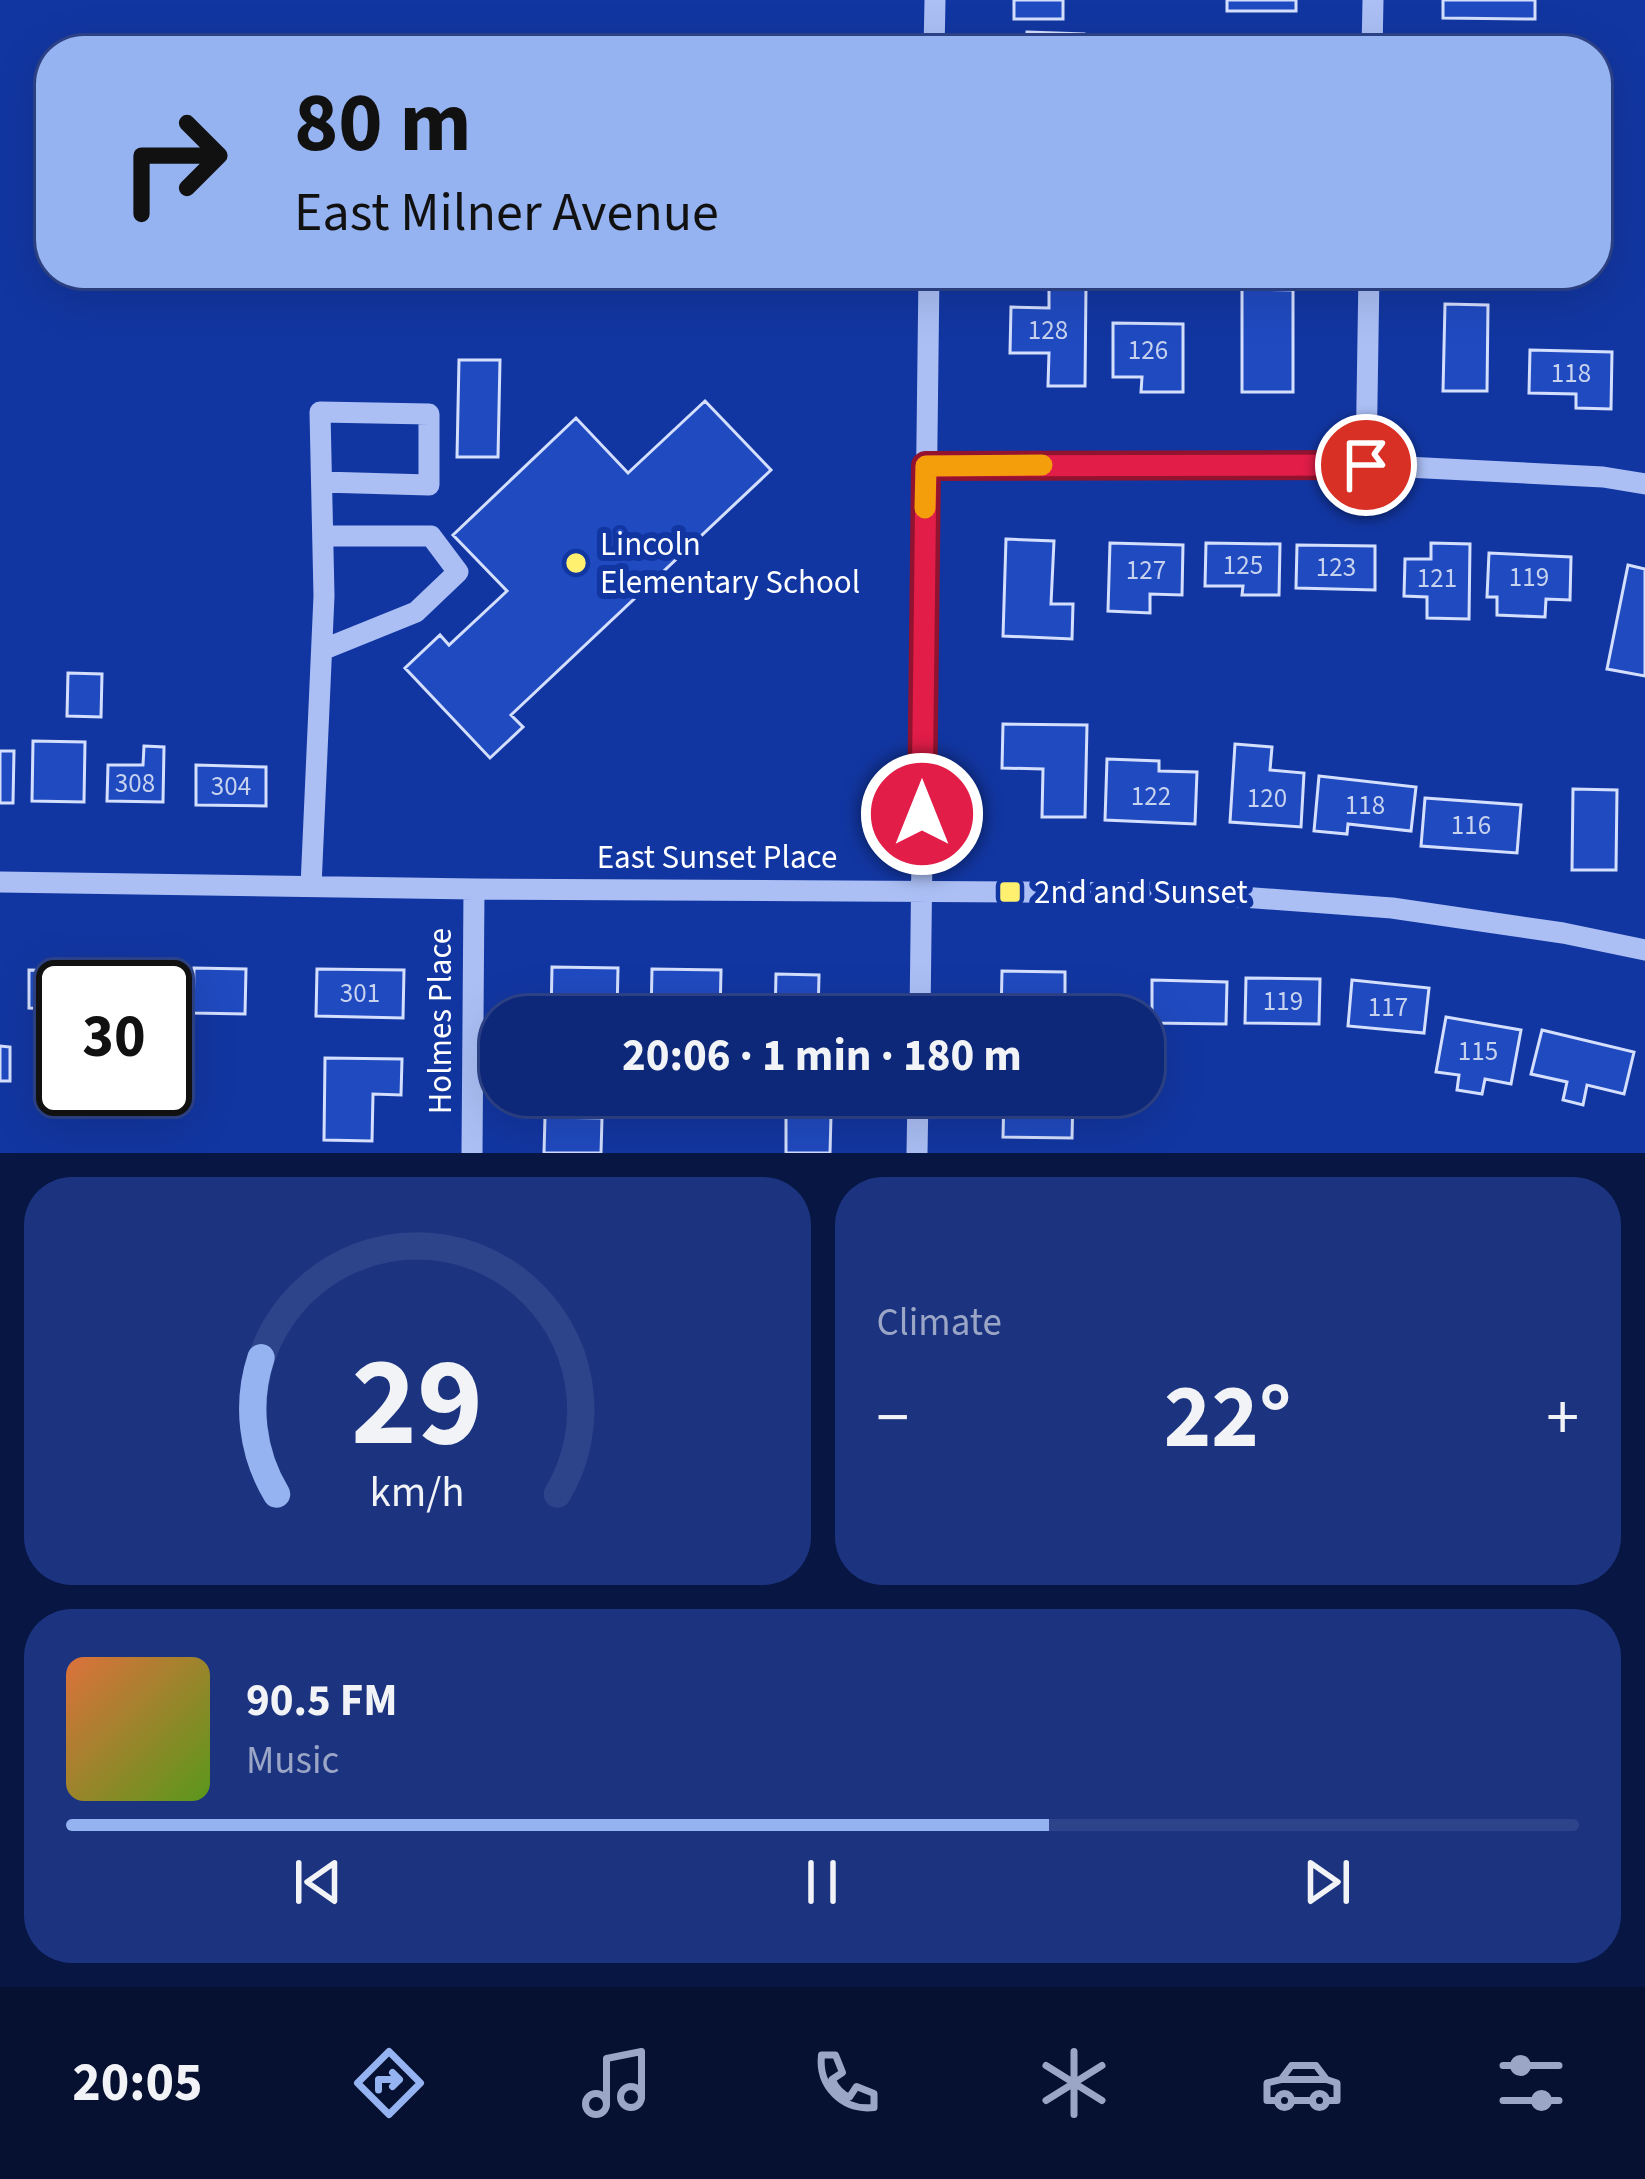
<!DOCTYPE html>
<meta charset="utf-8">
<style>
body{margin:0;font-family:"Source Sans 3",sans-serif;background:#1c3480;color:#f1f3f6;height:100vh;display:flex;flex-direction:column;font-size:45px;white-space:nowrap}
*{box-sizing:border-box;margin:0}
p{font-size:39px;color:#9ba6c6}
.icon{flex:none;width:66px;height:66px;fill:none;stroke:currentColor;stroke-width:2;stroke-linecap:round;stroke-linejoin:round}
.map{position:relative;height:1153px;overflow:hidden}
.details{display:flex;flex-direction:column;gap:24px;padding:24px;background:#081643;flex:1}
.details>*{flex:none}
.banner{position:absolute;left:36px;top:36px;width:1575px;height:252px;border-radius:48px;box-shadow:0 12px 48px #0002,0 0 0 3px #2e448a;background:#95b2f1;color:#111;overflow:hidden}
.speed{position:absolute;left:36px;top:960px;display:flex;gap:24px;font-size:60px;font-weight:700;text-align:center}
.speed>*{display:grid;place-content:center;width:156px;height:156px;border-radius:50%;background:#0e2879;box-shadow:0 12px 48px #0002,0 0 0 3px #2e448a;line-height:1}
.speed .limit{border:6px solid #111;border-radius:18px;background:#fff;color:#111}
.pin{position:absolute;display:grid;place-items:center;width:102px;height:102px;color:#fff;margin:-51px;border:6px solid #fff;border-radius:50%;box-shadow:0 3px 12px #0007}
.me{position:absolute;width:132px;margin:-66px;rotate:0deg;stroke-linejoin:round;filter:drop-shadow(0 0 9px #0008)}
.turn{display:flex;align-items:center;gap:42px;height:252px;padding:0 60px;font-size:54px}
.turn .icon{width:156px;height:156px;stroke-width:2.5}
.turn b{display:block;font-size:84px;line-height:102px}
.big{font-size:90px;font-weight:700;line-height:1.1}
.details .widget{flex:1;display:flex;flex-direction:column;justify-content:center;gap:18px;min-width:0;padding:0 42px;border-radius:48px;background:#1c3480}
.details .dial{align-items:center;gap:0}
.dial svg{height:312px;overflow:visible;fill:none;stroke:#2e448a;stroke-width:7;stroke-linecap:round;text-anchor:middle}
.dial text{fill:#f1f3f6;stroke:none}
.song{display:flex;align-items:center;gap:36px}
.cover{width:144px;height:144px;border-radius:18px;background:linear-gradient(135deg,hsl(20 70% 55%),hsl(90 70% 35%))}
.played{height:12px;border-radius:6px;background:linear-gradient(90deg,#95b2f1 65%,#2e448a 65%)}
.keys{display:flex;justify-content:space-around;direction:ltr}
.heat{display:flex;justify-content:space-between;align-items:center;font-size:66px;direction:ltr}
.details .tiles{flex:1;display:grid;gap:24px;grid-template-columns:1fr 1fr}
.widget:last-child{grid-column:span 2}
.trip{position:absolute;left:480px;top:996px;width:684px;height:120px;border-radius:48px;background:#0e2879;box-shadow:0 12px 48px #0002,0 0 0 3px #2e448a;font-weight:700;line-height:120px;text-align:center}
.tabs{display:flex;height:192px;justify-content:space-around;align-items:center;background:#061030;color:#9ba6c6}
.tabs .icon{width:84px;height:84px}
.tabs .active{color:#95b2f1}
.tabs b{font-size:54px;color:#f1f3f6}
.map>svg:first-child{display:block}
</style>
<div class="map">
<svg width="1645" height="1153" viewBox="0 0 1645 1153">
<rect width="100%" height="100%" fill="#1236a1"/>
<path fill="#204ac0" stroke="#d4dffe" stroke-width="3" d="M1014 0H1063V19H1014Z
M1227 0H1296V11H1227Z
M1443 0H1535V19L1443 18Z
M1027 32 1084 34V51H1026Z
M1443 44 1491 45V51H1443Z
M1049 285 1086 286 1085 386H1048L1049 353H1010L1011 307 1049 308Z
M1242 289 1293 290V392H1242Z
M1445 304 1488 305 1487 391H1443Z
M1113 323 1183 324V392H1141L1142 377H1113Z
M1530 350 1612 352 1611 409 1576 408V394L1529 393Z
M459 360H500L498 457H457Z
M705 401 771 470 511 715 523 727 490 758 405 668 440 635 449 645 507 591 453 535 576 418 628 473Z
M1006 539 1054 541 1051 604H1073L1072 639 1003 636Z
M1110 543 1183 545 1182 595 1150 594V613L1108 611Z
M1206 543 1280 544 1279 595H1242L1243 586H1205Z
M1431 543 1470 544 1469 619 1427 618V597L1404 596 1405 559H1431Z
M1297 545 1375 546V590L1296 588Z
M1489 553 1571 557 1570 600 1546 599 1545 617 1497 615V597H1487Z
M1628 565 1645 569V676L1607 669Z
M68 673 102 674 101 717 67 716Z
M1003 724 1087 725 1085 817H1042L1043 769 1002 768Z
M33 741 85 742 84 802 32 801Z
M1235 744 1272 747 1270 770 1304 773 1301 827 1230 822Z
M144 746 164 747 163 802 107 801 108 765H143Z
M0 751H14L13 803H0Z
M1107 759 1159 761V771L1197 772 1195 824 1105 820Z
M196 765 266 767V806L196 805Z
M1319 776 1416 787 1411 831 1348 824 1347 834 1314 831Z
M1573 789 1617 790 1616 870H1572Z
M1425 798 1521 805 1517 853 1421 846Z
M552 967 618 968 617 1013 598 1012V1017H551Z
M194 968 246 969 245 1014 193 1013Z
M317 969 404 970 403 1018 316 1016Z
M652 969 721 970 720 1017H651Z
M29 970 81 971 80 987H63V1009L29 1008Z
M106 970 157 971V987H106Z
M1002 971 1065 972V1017H1001Z
M776 974 819 975 818 1017H775Z
M1246 978 1320 979 1319 1024 1245 1023Z
M1152 980 1227 982 1226 1024 1152 1023Z
M1352 980 1429 988 1424 1033 1348 1026Z
M1446 1017 1521 1030 1511 1084 1485 1079 1482 1094 1457 1090 1459 1075 1436 1072Z
M1542 1030 1634 1052 1624 1094 1587 1085 1583 1105 1563 1100 1567 1082 1531 1074Z
M0 1046 10 1047V1081H0Z
M325 1058 402 1059 401 1095 373 1094 372 1141 324 1140Z
M70 1089H91V1096L69 1095Z
M1004 1095 1073 1097 1072 1138 1003 1137Z
M786 1115 831 1116 830 1153H786Z
M545 1117 602 1118 601 1153H544Z"/>
<g fill="none" stroke-linecap="round" stroke-linejoin="round">
<path stroke="#abbff5" stroke-width="21" d="M934 51 935 0
M1372 51 1373 0
M1366 465 1369 273
M925 466 1366 465 1603 477 1645 484
M322 650 416 612 458 572 431 536H323
M0 882 474 889 1188 893 1392 908 1563 933 1645 950
M311 886 324 596 320 412 429 414V485L322 482
M920 1017 929 273
M472 1153 474 889
M917 1153 918 1095"/>
</g>
<g fill="none" stroke-linecap="round" stroke-linejoin="round">
<g stroke="#92132f" stroke-width="30">
<path id="route" d="M922 814 926 466 1366 465"/>
</g>
<use href="#route" stroke="#e11d48" stroke-width="21"/>
<path stroke="#f59e0b" stroke-width="21" d="M925 508 926 466 1042 465"/>
</g>
<g fill="#fff06f" stroke="#1236a1" stroke-width="4.5">
<circle cx="576" cy="563" r="12"/>
<rect x="998" y="880" width="24" height="24" rx="6"/>
</g>
<g text-anchor="middle" dominant-baseline="central" stroke-width="12" stroke-linejoin="round" paint-order="stroke">
<g font-size="27" fill="#c7d2ef">
<text x="1048" y="330">128</text>
<text x="1148" y="350">126</text>
<text x="1571" y="373">118</text>
<text x="1243" y="565">125</text>
<text x="1336" y="567">123</text>
<text x="1146" y="570">127</text>
<text x="1529" y="577">119</text>
<text x="1437" y="578">121</text>
<text x="135" y="783">308</text>
<text x="231" y="786">304</text>
<text x="1151" y="796">122</text>
<text x="1267" y="798">120</text>
<text x="1365" y="805">118</text>
<text x="1471" y="825">116</text>
<text x="360" y="993">301</text>
<text x="1283" y="1001">119</text>
<text x="1388" y="1007">117</text>
<text x="1478" y="1051">115</text>
</g>
<g font-size="33" fill="#fff" stroke="#1236a1" text-anchor="start">
<text x="600" y="544">Lincoln<tspan x="600" dy="38">Elementary School</tspan></text>
<text x="1034" y="892">2nd and Sunset</text>
</g>
<g font-size="33" fill="#fff" stroke="#1236a1">
<text x="717" y="857">East Sunset Place</text>
<text transform="translate(440 1021) rotate(-90)">Holmes Place</text>
</g>
</g>
</svg>
<div class="speed"><div class="limit">30</div></div>
<div class="pin" style="left:1366px;top:465px;background:#d93025"><svg class="icon" aria-label="arrive" viewBox="0 0 24 24"><path d="M6 21V4h12l-3 4 3 4H6"/></svg></div>
<svg class="me" style="left:922px;top:814px" viewBox="-20 -20 40 40"><circle r="17" fill="#e11d48" stroke="#fff" stroke-width="3"/><path d="M0-11L8 9 0 5-8 9z" fill="#fff"/></svg>
<div class="trip">20:06 · 1 min · 180 m</div>
<div class="banner">
<div class="turn"><svg class="icon" aria-label="right" viewBox="0 0 24 24"><path d="M7 20v-9h11M14 6l5 5-5 5"/></svg><div><b>80 m</b>East Milner Avenue</div></div>
</div>
</div>
<section class="details">
<div class="tiles">
<div class="widget dial"><svg viewBox="0 0 100 80">
<path d="M14 69A42 42 0 1 1 86 69"/>
<path d="M14 69A42 42 0 0 1 10 34" stroke="#95b2f1"/>
<text x="50" y="56" font-size="32" font-weight="700">29</text>
<text x="50" y="72" font-size="11">km/h</text>
</svg></div>
<div class="widget"><p>Climate</p>
<div class="heat"><a>−</a><b class="big">22°</b><a>+</a></div>
</div>
<div class="widget">
<div class="song"><i class="cover"></i><div><b>90.5 FM</b><p>Music</p></div></div>
<div class="played"></div>
<div class="keys"><svg class="icon" aria-label="previous" viewBox="0 0 24 24"><path d="M18 5L8 12l10 7zM5 5v14"/></svg><svg class="icon" aria-label="pause" viewBox="0 0 24 24"><path d="M8 5v14M16 5v14"/></svg><svg class="icon" aria-label="next" viewBox="0 0 24 24"><path d="M6 5l10 7-10 7zM19 5v14"/></svg></div>
</div>
</div>
</section>
<nav class="tabs">
<b>20:05</b>
<svg class="icon active" aria-label="directions" viewBox="0 0 24 24"><path d="M12 3l9 9-9 9-9-9zM9 14v-3h6M13 9l2 2-2 2"/></svg>
<svg class="icon" aria-label="music" viewBox="0 0 24 24"><path d="M9 18V5l10-2v13"/><circle cx="6" cy="18" r="3"/><circle cx="16" cy="16" r="3"/></svg>
<svg class="icon" aria-label="phone" viewBox="0 0 24 24"><path d="M5 4h4l2 5-3 2q2 4 5 5l2-3 5 2v4C11 20 4 13 5 4z"/></svg>
<svg class="icon" aria-label="climate" viewBox="0 0 24 24"><path d="M12 3v18M4 7l16 10M4 17L20 7"/></svg>
<svg class="icon" aria-label="car" viewBox="0 0 24 24"><path d="M5 17H2v-5l4-1 3-4h7l3 4 3 1v5h-3M9 17h6M6 11h13"/><circle cx="7" cy="17" r="2"/><circle cx="17" cy="17" r="2"/></svg>
<svg class="icon" aria-label="filters" viewBox="0 0 24 24"><path d="M4 7h16M4 17h16"/><circle cx="9" cy="7" r="2"/><circle cx="15" cy="17" r="2"/></svg>
</nav>
